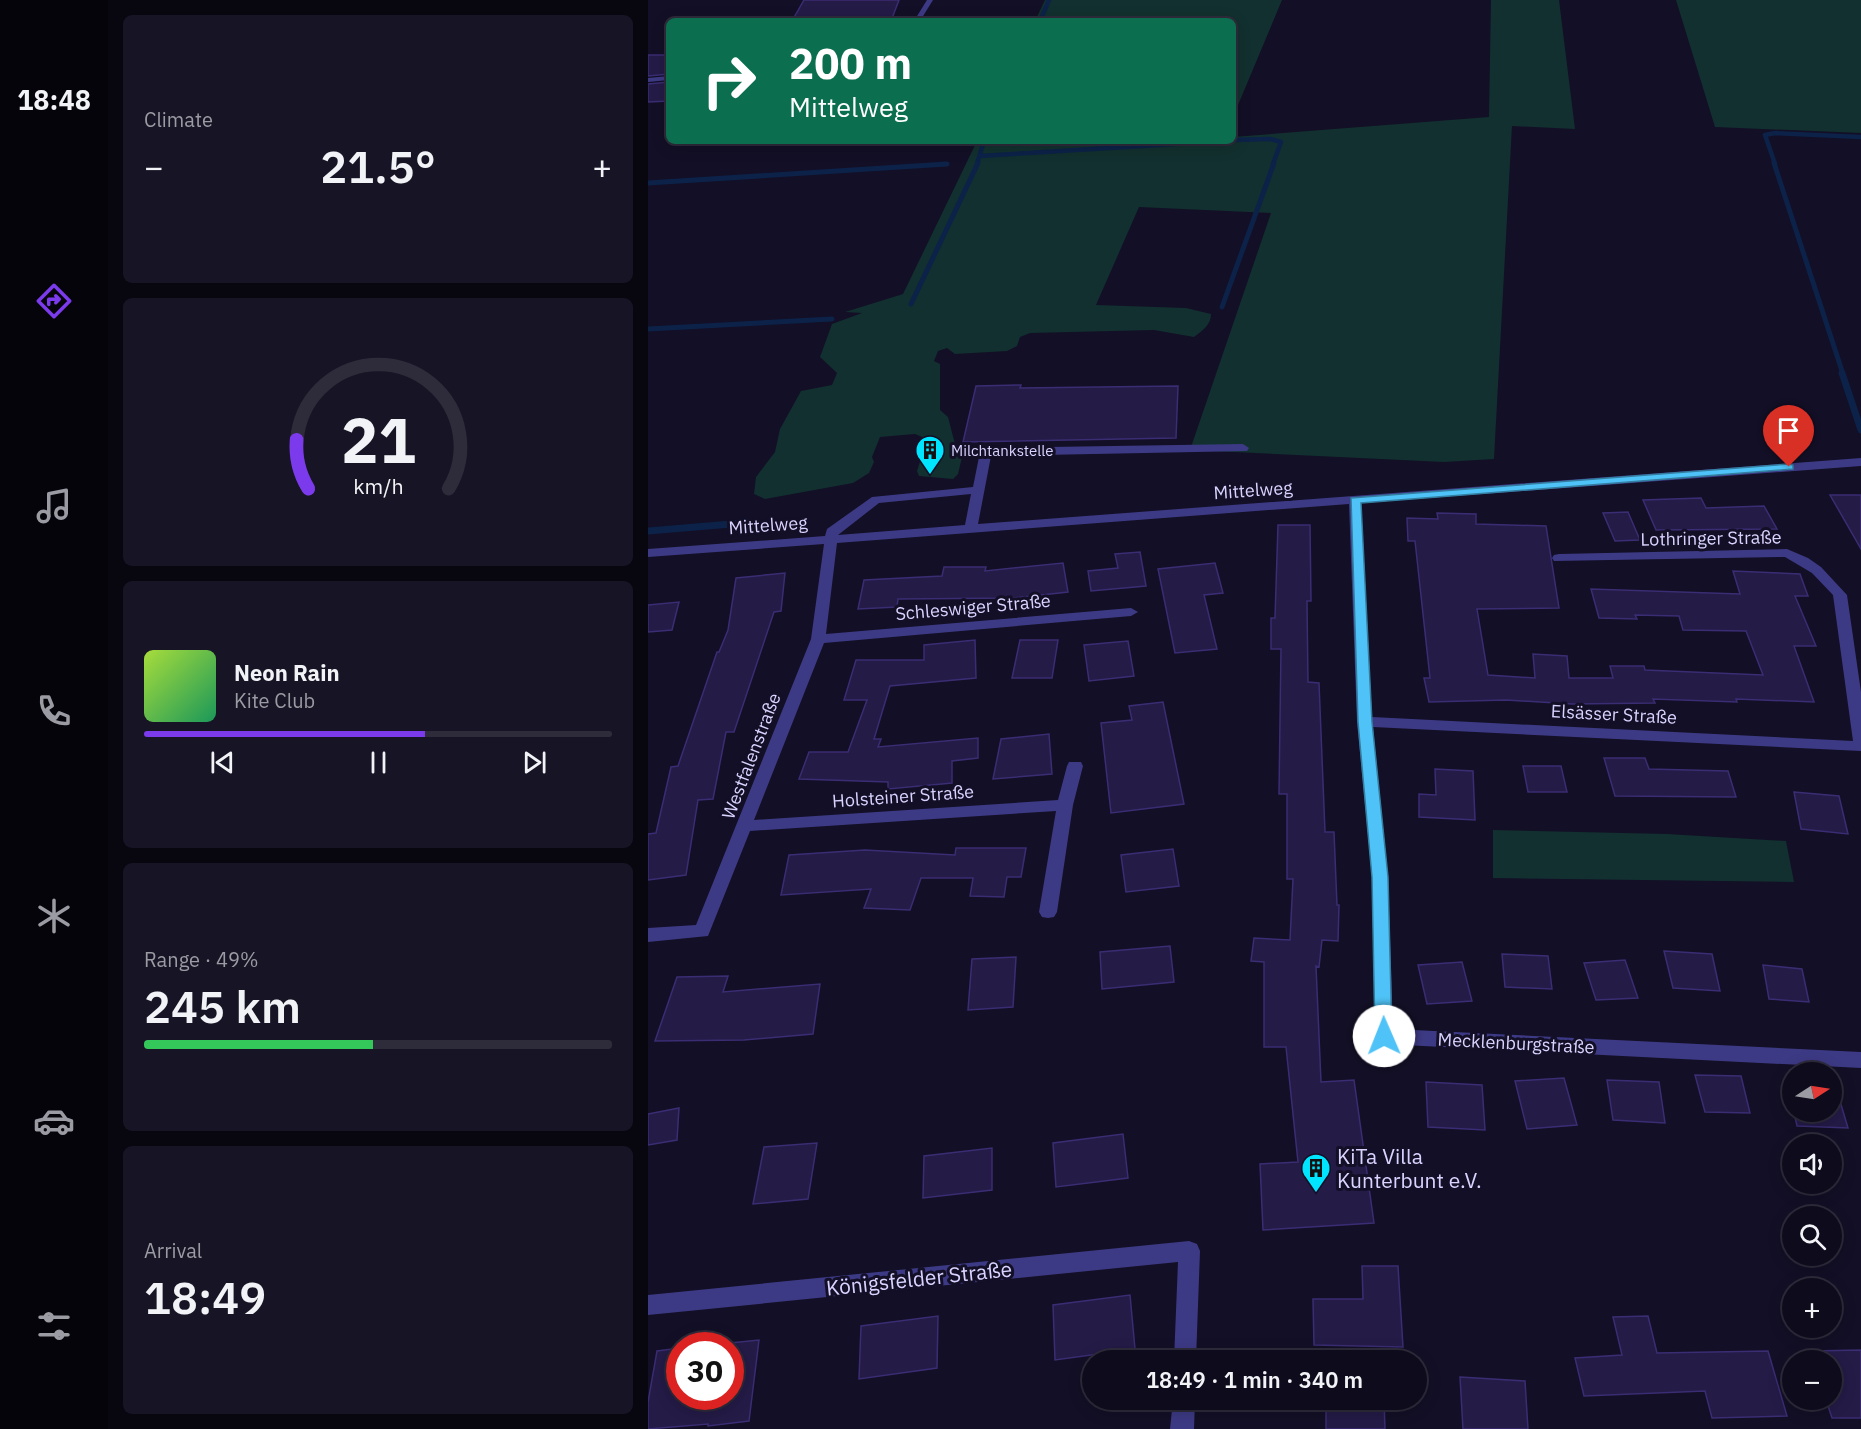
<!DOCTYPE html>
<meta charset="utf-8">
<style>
body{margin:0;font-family:"IBM Plex Sans",sans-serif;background:#171425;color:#f1f3f6;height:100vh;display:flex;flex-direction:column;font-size:22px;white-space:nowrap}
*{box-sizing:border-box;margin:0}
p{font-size:20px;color:#9b9ba3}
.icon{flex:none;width:33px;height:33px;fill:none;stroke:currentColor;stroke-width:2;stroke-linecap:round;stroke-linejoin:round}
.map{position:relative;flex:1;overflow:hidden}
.side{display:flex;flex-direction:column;gap:15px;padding:15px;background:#08060f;width:540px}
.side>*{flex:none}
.top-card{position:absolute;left:18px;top:18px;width:570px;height:126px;border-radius:9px;box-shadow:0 3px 15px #0003,0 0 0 2px #2e2b3b;background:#0b6e4f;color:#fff;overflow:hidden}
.needle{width:39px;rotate:78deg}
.controls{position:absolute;left:1134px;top:1062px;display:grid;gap:12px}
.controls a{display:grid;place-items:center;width:60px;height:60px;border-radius:50%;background:#0e0b1c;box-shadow:0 3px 15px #0003,0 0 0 2px #2e2b3b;font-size:30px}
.speed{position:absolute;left:18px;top:1332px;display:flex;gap:12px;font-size:30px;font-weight:700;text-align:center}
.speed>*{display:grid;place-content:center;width:78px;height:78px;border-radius:50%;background:#0e0b1c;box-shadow:0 3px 15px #0003,0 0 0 2px #2e2b3b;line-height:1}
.speed .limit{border:9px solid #d22;background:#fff;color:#111}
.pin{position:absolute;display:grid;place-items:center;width:51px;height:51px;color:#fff;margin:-62px -26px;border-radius:50% 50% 50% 0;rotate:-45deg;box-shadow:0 0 6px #0007}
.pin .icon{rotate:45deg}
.me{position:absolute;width:66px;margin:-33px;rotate:359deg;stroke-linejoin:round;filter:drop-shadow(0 0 4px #0008)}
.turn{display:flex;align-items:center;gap:21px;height:126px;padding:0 24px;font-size:27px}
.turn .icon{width:78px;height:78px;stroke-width:2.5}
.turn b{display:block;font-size:42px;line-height:51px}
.big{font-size:45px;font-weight:600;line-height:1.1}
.side .widget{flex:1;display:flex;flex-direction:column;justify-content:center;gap:9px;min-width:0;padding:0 21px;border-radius:9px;background:#171425}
.side .dial{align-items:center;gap:0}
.dial svg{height:156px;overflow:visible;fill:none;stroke:#2e2b3b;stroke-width:7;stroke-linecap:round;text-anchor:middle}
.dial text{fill:#f1f3f6;stroke:none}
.song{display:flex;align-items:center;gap:18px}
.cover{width:72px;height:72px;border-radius:9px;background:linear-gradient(135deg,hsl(80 70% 55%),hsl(150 70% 35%))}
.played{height:6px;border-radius:3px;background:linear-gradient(90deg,#7c3aed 60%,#2e2b3b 60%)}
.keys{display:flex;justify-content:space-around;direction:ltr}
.heat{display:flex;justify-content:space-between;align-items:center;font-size:33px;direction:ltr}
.charge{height:9px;border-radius:4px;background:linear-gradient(90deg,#34c759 49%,#2e2b3b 0)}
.trip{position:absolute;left:434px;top:1350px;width:345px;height:60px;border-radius:30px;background:#0e0b1c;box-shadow:0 3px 15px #0003,0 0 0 2px #2e2b3b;font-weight:600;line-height:60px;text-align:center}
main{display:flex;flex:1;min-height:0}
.tab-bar{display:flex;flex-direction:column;width:108px;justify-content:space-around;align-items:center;background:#06040b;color:#9b9ba3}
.tab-bar .icon{width:42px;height:42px}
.tab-bar .selected{color:#7c3aed}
.tab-bar b{font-size:27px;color:#f1f3f6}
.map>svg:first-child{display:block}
</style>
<main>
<nav class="tab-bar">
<b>18:48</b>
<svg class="icon selected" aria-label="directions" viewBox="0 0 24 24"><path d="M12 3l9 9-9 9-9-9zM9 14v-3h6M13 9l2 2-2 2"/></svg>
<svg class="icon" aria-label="music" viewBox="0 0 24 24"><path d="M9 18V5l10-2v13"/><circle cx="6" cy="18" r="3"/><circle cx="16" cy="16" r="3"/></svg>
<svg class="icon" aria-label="phone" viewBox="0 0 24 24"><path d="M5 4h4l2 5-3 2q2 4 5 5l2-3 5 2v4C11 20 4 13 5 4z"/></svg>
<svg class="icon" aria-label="climate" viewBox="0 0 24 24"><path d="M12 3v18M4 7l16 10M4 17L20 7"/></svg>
<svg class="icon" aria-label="car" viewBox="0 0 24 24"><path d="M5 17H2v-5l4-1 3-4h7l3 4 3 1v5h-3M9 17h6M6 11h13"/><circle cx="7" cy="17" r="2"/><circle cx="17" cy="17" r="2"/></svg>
<svg class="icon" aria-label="filters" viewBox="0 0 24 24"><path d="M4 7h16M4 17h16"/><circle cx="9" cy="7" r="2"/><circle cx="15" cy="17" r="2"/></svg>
</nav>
<section class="side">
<div class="widget"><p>Climate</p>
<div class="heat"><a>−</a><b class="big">21.5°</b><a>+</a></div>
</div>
<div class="widget dial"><svg viewBox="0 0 100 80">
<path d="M14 69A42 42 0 1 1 86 69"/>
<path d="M14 69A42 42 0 0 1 8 44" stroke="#7c3aed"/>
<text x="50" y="56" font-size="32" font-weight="700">21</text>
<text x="50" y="72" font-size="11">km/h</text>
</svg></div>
<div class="widget">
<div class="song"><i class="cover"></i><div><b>Neon Rain</b><p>Kite Club</p></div></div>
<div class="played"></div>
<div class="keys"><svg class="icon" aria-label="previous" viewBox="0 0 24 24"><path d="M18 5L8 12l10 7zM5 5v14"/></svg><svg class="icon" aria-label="pause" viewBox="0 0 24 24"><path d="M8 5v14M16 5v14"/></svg><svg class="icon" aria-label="next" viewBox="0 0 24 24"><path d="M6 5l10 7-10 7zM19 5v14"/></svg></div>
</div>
<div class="widget"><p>Range · 49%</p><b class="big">245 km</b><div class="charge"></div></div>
<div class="widget"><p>Arrival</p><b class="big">18:49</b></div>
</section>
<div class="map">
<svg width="1213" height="1429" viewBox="0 0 1213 1429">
<rect width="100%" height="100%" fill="#130f26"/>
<path fill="#12302f" d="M397 0H634L585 117V21H387Z
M843 0H911L927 129 864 126 846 459 796 462 542 450 623 213 491 207 448 305 538 308 563 314C563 325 554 331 546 337L506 330 382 333 372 337 369 346 359 351 307 354 299 348 290 351 286 361 292 364V410L300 417 307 444 314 457 310 474 305 479 271 476 269 471 279 439 267 434 232 437 224 457 226 462 221 473 205 483 117 499 106 494 108 477 127 452 132 429 153 391 184 385 189 373 172 357 184 324 214 313 197 312 255 294 329 141H585V137L841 117Z
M1028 0H1213V133L1067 127Z
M845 830 1019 834 1138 841 1146 882 845 878Z"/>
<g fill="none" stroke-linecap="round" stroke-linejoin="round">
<path stroke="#0c2248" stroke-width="4.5" d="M392 21 401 0
M585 140 622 139 633 142 625 164
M332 156 575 141
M293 164H299
M329 164 336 141
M1127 164 1117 135 1127 133 1213 137"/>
<path stroke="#0c2248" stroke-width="5" d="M1126 163 1195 374
M0 183 299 164
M263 304 330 163
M574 307 626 163
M0 329 184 319"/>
<path stroke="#0c2248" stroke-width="7" d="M1194 373 1213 430
M0 531 107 522"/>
</g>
<path fill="#241b47" stroke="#3b2d73" stroke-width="1.5" d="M156 0H251L243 21H144Z
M0 55H21V74L0 76Z
M21 82V101L0 102V84Z
M373 385 372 388 530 386 528 438 315 442 328 386Z
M1182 495H1213V549Z
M1053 498 1058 508 1116 506 1129 529 1008 530 995 500Z
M980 512 992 540 967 541 955 513Z
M789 513 828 514V524L898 526 911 608 829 609 840 675 887 678 885 654 919 656 921 678H965L962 666H996L997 670 1115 675 1098 631 1035 630 1031 616 987 615 989 619 951 618 943 589 1092 594 1085 571 1152 574 1160 596H1147L1168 646H1146L1166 702 1088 699 1089 702 1005 699 1007 703 924 704 858 700 781 702 776 678H782L767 541H760L759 518 790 519Z
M630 525H662L663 601H659L660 682 671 683 677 832H686L689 905H691L690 941 674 940 671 967 668 966 673 1082 706 1080 726 1223 615 1230 612 1164 650 1162 638 1047H616V962L603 961 606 938 642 940 645 879H639V794H631L633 649H623V618H627Z
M492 552 498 586 443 591 440 571 470 568 467 554Z
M415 563 420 592 366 598 250 599 249 607 210 609 216 580 294 576 296 567H338L337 571Z
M567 563 575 593 556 595 569 649 527 653 510 569Z
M137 573 133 611 126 612 86 732H78L65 799 50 800 38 875 0 880V834L8 833 23 767 30 766 69 652H71L80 630 88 578Z
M31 602 24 630 0 632V605Z
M327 640 328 678 242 686 226 739H233L230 747 330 738V758L304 761V783L240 789V782L151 779 161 752H200L219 700H196L208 660H276V645Z
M372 640H410L404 678H364Z
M480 641 486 676 441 681 436 645Z
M515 702 536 804 463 813 453 723 484 720 481 706Z
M401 734 404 774 345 779 353 739Z
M956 758H997L1001 769 1080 771 1088 797 967 796Z
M875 766H913L919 792H880Z
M787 769 825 771 827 820 771 817V794L788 795Z
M1146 792 1191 796 1200 834 1153 829Z
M308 848H378L373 877H359L356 897 322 896 325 878H273L262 910 216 908 223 889 133 895 141 855 217 850 307 855Z
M525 849 531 886 478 892 473 855Z
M522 946 526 982 454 989 452 952Z
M1016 951 1064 954 1072 991 1025 988Z
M854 954 900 956 904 989 857 987Z
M368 957 365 1007 320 1010 324 959Z
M977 960 990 998 948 1000 936 963Z
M814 962 824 1001 779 1004 770 965Z
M1115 965 1154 969 1161 1002 1121 999Z
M80 976 75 992 172 984 165 1034 96 1040 7 1041 29 977Z
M1047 1075 1093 1076 1102 1113 1057 1112Z
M916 1078 929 1125 879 1129 867 1081Z
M959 1080 1011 1082 1017 1123 965 1120Z
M778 1082 834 1085 837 1130 780 1127Z
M1184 1091H1189L1200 1128 1149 1126 1146 1112H1184Z
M31 1108 29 1140 0 1145V1114Z
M475 1134 480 1178 408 1187 405 1143Z
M169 1143 160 1199 105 1204 116 1147Z
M344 1148V1190L275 1198 276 1156Z
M714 1266H750L755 1347 666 1345 665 1299H715Z
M482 1295 487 1349 407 1360 405 1305Z
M290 1316 289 1368 211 1379 213 1326Z
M1000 1316 1009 1353 1120 1351 1139 1416 1064 1418 1057 1391 936 1396 927 1358 974 1355 965 1317Z
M111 1340 101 1421 60 1426V1424L0 1429V1402L9 1351 32 1348V1396H82V1343Z
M1213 1350V1418H1184L1178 1400H1184V1360H1166L1163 1351Z
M812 1377 877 1381 880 1429H815Z
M678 1400H736L737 1429H678Z"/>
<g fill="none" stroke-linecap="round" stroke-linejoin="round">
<path fill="#3d3a85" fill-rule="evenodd" d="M279 0H285L272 21H266Z
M21 76V80L0 82V78Z
M595 444 601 448 599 451 343 456 330 524 1213 458V466L713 503 724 717 1205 741 1185 595 1164 573 1137 557 906 561 904 558 906 555 911 554 1139 549 1160 558 1173 567 1199 595 1213 692V751L725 727 740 877 745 1029 1213 1052V1068L736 1044 729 1041 727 1036 724 877 709 722 701 504 189 543 178 634 483 608 490 612 483 616 176 643 106 820 410 800 419 766 421 762H433L435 766 425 805 409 912 406 917 400 918 394 917 391 912 408 811 102 831 60 936 0 942V928L48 925 163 639 176 544 0 557V549L177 536 179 529 224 497 325 487 332 452 338 448ZM323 494 317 525 190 535 231 503Z
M541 1241 549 1244 552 1251 548 1360H526L530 1262 0 1315V1295Z
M525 1400H547L546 1429H522Z"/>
</g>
<path fill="#4fc3f7" stroke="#337fa1" stroke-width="1.5" d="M1141 464 1145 465V469L713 503 724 722 740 877 744 1036 742 1041 736 1043 730 1041 727 1036 724 877 710 722 703 498Z"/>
<defs>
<g id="building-pin" transform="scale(1.5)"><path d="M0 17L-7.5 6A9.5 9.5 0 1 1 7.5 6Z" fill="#00e5ff" stroke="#130f26"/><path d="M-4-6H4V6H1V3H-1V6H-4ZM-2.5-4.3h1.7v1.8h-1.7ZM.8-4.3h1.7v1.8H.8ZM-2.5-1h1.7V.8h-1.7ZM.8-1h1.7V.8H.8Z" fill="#111"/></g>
</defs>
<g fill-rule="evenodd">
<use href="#building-pin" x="282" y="450"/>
<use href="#building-pin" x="668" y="1168"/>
</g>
<g text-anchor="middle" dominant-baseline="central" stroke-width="6" stroke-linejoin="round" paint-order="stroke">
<g font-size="15" fill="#d9d4ff" stroke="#130f26" text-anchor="start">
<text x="303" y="450">Milchtankstelle</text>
</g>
<g font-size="18" fill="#d9d4ff" stroke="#130f26">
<text transform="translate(605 490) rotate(-4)">Mittelweg</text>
<text transform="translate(120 525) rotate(-4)">Mittelweg</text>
<text transform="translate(1063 538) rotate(-1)">Lothringer Straße</text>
<text transform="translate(325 607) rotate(-5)">Schleswiger Straße</text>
<text transform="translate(966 714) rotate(3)">Elsässer Straße</text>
<text transform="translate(103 756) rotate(-69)">Westfalenstraße</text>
<text transform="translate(255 796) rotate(-4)">Holsteiner Straße</text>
<text transform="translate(868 1043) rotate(3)">Mecklenburgstraße</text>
</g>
<g font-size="21" fill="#d9d4ff" stroke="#130f26" text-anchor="start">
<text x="689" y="1156">KiTa Villa<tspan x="689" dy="24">Kunterbunt e.V.</tspan></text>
</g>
<g font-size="21" fill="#d9d4ff" stroke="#130f26">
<text transform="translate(271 1278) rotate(-6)">Königsfelder Straße</text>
</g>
</g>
</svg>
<div class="controls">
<a><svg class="needle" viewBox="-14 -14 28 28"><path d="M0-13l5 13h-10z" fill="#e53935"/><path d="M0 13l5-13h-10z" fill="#9b9ba3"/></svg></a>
<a><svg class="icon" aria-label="sound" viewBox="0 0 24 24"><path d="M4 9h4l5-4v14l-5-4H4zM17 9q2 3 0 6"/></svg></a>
<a><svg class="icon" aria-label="search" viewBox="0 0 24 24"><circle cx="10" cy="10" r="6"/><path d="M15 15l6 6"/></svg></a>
<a>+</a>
<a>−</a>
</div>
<div class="speed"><div class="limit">30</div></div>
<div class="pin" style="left:1141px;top:467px;background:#d93025"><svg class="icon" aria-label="arrive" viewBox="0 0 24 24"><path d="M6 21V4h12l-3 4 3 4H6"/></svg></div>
<svg class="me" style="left:736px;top:1036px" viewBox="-20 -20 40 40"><circle r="19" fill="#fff"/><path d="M0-13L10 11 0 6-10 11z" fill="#4fc3f7"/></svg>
<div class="trip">18:49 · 1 min · 340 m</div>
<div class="top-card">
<div class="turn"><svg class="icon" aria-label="right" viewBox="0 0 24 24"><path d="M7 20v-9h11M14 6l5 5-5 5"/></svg><div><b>200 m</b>Mittelweg</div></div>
</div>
</div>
</main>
